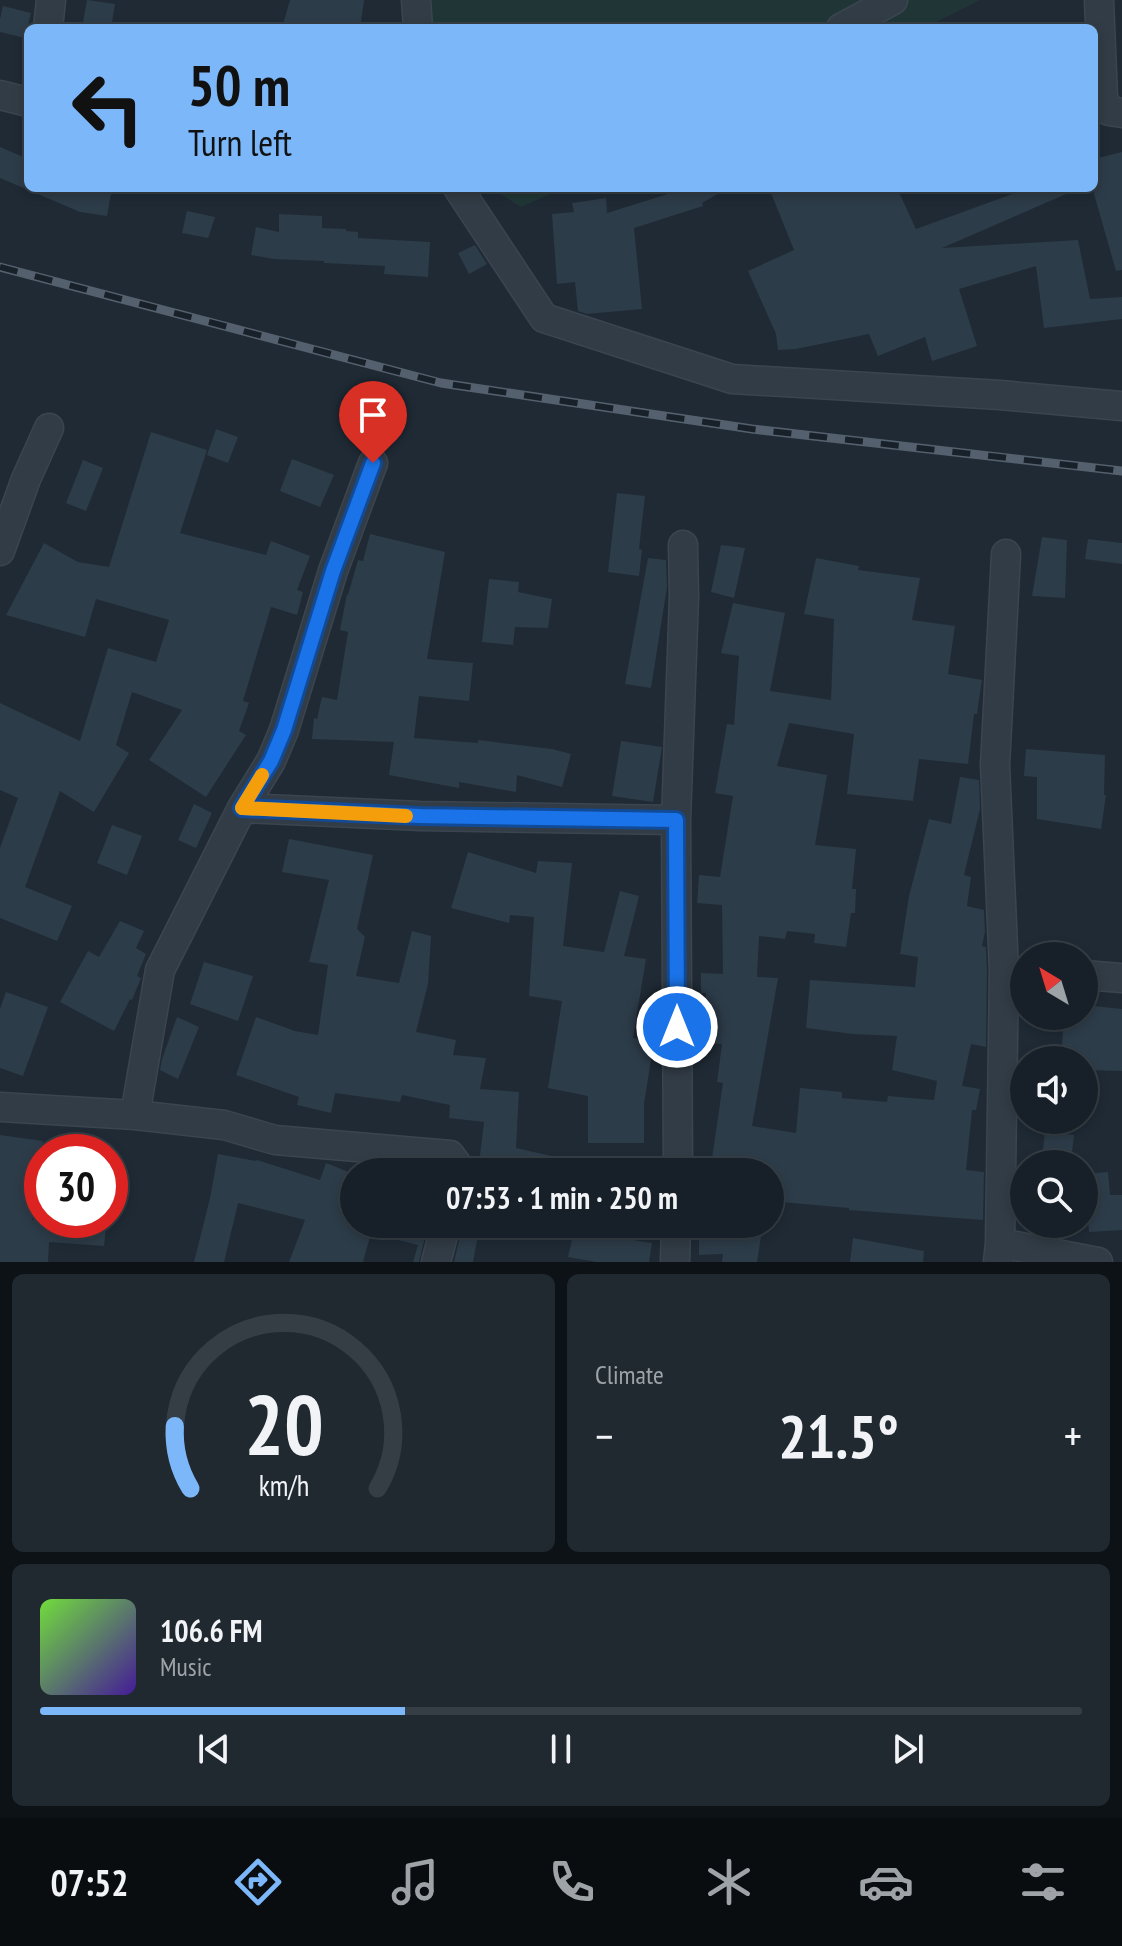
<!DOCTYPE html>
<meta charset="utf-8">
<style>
body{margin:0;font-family:"PT Sans Narrow",sans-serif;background:#202830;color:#f1f3f6;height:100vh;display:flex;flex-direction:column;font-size:30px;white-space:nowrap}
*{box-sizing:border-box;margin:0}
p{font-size:26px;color:#9ea3a8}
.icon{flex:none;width:44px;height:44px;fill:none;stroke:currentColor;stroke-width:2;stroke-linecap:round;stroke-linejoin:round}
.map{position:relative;height:1262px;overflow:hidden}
.drawer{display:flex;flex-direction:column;gap:12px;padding:12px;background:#0d1216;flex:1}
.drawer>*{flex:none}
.guide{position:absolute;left:24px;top:24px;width:1074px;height:168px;border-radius:12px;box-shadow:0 4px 12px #0003,0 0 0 2px #363e45;background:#7bb7f9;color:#111;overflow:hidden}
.needle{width:52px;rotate:322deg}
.tools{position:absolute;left:1010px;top:942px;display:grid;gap:16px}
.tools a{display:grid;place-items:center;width:88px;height:88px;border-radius:50%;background:#172028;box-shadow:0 4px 12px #0003,0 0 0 2px #363e45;font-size:40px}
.speed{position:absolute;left:24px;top:1134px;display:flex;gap:16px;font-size:40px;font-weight:700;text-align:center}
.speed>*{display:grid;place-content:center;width:104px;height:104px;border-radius:50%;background:#172028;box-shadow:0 4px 12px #0003,0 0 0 2px #363e45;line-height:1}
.speed .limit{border:12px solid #d22;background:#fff;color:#111}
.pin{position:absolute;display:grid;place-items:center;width:68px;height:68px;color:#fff;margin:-82px -34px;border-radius:50% 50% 50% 0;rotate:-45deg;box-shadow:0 0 8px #0007}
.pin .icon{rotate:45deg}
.me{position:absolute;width:88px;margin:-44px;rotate:0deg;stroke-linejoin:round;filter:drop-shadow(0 0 6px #0008)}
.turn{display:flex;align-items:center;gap:28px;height:168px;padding:0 32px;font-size:36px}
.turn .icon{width:104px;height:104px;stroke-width:2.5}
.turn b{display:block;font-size:56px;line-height:68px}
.big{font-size:60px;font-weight:600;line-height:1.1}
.drawer .widget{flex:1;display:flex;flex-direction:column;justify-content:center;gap:12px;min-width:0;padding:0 28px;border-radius:12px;background:#202830}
.drawer .dial{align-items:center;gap:0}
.dial svg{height:208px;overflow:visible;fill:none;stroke:#363e45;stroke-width:7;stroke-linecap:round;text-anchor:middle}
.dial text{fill:#f1f3f6;stroke:none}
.song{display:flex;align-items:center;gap:24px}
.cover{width:96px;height:96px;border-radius:12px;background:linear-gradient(135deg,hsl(100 70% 55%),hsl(260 70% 35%))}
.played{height:8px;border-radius:4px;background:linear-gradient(90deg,#7bb7f9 35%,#363e45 35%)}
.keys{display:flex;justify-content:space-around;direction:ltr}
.heat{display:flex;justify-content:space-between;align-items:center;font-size:44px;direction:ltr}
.drawer .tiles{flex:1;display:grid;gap:12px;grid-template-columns:1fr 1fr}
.widget:last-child{grid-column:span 2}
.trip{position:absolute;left:340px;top:1158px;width:444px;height:80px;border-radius:40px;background:#172028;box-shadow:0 4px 12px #0003,0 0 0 2px #363e45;font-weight:600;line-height:80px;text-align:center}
.tab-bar{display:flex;height:128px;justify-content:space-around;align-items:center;background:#090d10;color:#9ea3a8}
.tab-bar .icon{width:56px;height:56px}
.tab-bar .on{color:#7bb7f9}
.tab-bar b{font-size:36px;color:#f1f3f6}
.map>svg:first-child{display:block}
</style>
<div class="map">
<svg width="1122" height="1262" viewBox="0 0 1122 1262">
<rect width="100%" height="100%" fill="#1f2a35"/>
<path fill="#203636" d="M422 0H980L924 28H420Z
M491 188H564L521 207Z"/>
<path fill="#2d3c49" d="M87 0 115 4 111 28H82Z
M290 0H364L360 28H282Z
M3 6 31 13 25 38 0 32V19Z
M0 147 28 159V188H112L107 216 80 212 0 178Z
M1122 152V270L1116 271 1094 194V159Z
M687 188H728L702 203 703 206 634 228 642 309 587 314 578 311 575 282 557 284 552 214 574 212 572 203 606 198 607 213Z
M769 188H897L916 229 1029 188H1080L942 248 1078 240 1090 299 1122 297V319L1044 328 1036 266 959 289 977 346 932 361 925 337 878 356 869 334 796 349 778 350 776 334 748 271 794 250Z
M187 211 215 217 208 238 182 233Z
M279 214 322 216V228L346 229V231L358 232V238L430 242 428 277 384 274 385 266 324 263V261L274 259 251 255 256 227 279 232Z
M475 245 487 264 469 274 458 253Z
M216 429 238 437 228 463 207 455Z
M151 432 207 450 180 533 266 555 271 541 310 556 297 590 303 592 297 615 271 607 243 701 249 703 239 731 246 735 206 797 149 760 182 710 132 692 116 745 129 753 94 812 60 791 25 887 72 906 57 941 0 918V848L18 798 0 790V703L80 741 108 648 156 662 169 620 96 599 85 637 6 615 44 543 78 562 109 567Z
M292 459 334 475 320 507 280 491Z
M83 460 103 468 86 511 66 503Z
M617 493 645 496 639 549 642 550 639 576 608 572Z
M370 534 445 552 427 659 473 663 469 701 419 696 414 738 478 743V740L552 749 571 754 562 787 517 775 516 792 459 782V788L389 775 394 742 312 739 314 718 317 719 322 697 337 700 348 632 340 630 347 594 348 595 358 560 363 561Z
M1042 537 1067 540 1065 598 1032 596Z
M1088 539 1122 543V564L1085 559Z
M721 545 745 548 734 598 711 592Z
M648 558 666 560 667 587 651 688 625 684Z
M816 558 859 566 858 570 920 578 912 620 955 626 948 674 982 680 977 714H974L968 764 919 759 913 801 847 794 854 734 789 723 777 766 827 775 815 845 856 849 852 889H856L855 913H851L846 947 814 943 815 934 787 931 785 939 759 936 757 977 778 978 752 1126 796 1133 800 1088 842 1092V1098L887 1102 888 1096 934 1100 937 1081 892 1070 897 1036 853 1034 806 1028 810 980 915 987 918 957 900 954 909 896 929 819 951 824 960 777 979 780 980 809 964 875 971 877 967 906 984 910 985 932 982 946 986 947 987 971 986 1047 971 1044 962 1086 980 1089 976 1110H972L966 1170 984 1172 983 1220 849 1210V1208L770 1201V1172H710L723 1083 717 1082 722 1044 702 1043 706 993H701V973L723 974 722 905 697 903 699 875 720 877 733 796 715 793 727 724 734 725 739 656 721 653 733 603 785 613 770 691 831 700 834 619 804 614Z
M489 579 519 582 518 592 552 599 548 628 515 627 513 645 482 642Z
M621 741 662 747 653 802 612 796Z
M1026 749 1105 755 1104 795H1106L1101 829 1037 819V777L1024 776Z
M194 804 212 813 196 848 178 840Z
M112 825 142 836 127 875 97 863Z
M289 839 373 855 357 929 365 937 356 976 399 983 412 931 431 936 428 984 416 1032 456 1040 453 1055 486 1058 480 1089 519 1092 516 1148 583 1163 582 1172H478L484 1122 449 1118 450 1105 402 1095 400 1102 335 1093 331 1113 297 1105 299 1097 236 1075 256 1017 295 1031 318 1035 328 965 309 962 329 880 282 872Z
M468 852 536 873 538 861 572 863 563 946 604 952 620 891 639 896 624 956 646 959 633 1038 654 1041 644 1104V1143H588V1096L548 1088 562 1001 529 996 534 917 510 915 509 923 451 908Z
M120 921 144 931 136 948 146 954 137 976 141 978 132 1000 130 999 114 1031 60 1002 88 951 99 957Z
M204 962 253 976 238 1021 190 1004Z
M6 992 48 1007 23 1076 0 1068V1009Z
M1084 1005 1122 1009V1071L1084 1070V1060H1061L1064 1016H1084Z
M177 1017 199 1027 178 1079 160 1070 162 1059Z
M1045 1132 1074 1135 1071 1161 1042 1158Z
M0 1135 43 1141 32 1220H107L104 1246 49 1242 48 1262H0Z
M218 1154 256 1161 257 1160 320 1180 326 1163 354 1174V1224H428L419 1262H413L418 1245 371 1233 363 1262H289L305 1220 238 1203 224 1262H194L210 1198Z
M1108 1172 1110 1195H1122V1230L1089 1232 1084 1174Z
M463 1224H480L473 1262H454Z
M699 1224H763L757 1262H722L723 1254 699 1255Z
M574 1231 652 1243 649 1262H596L568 1257Z
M853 1238 924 1251 923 1262H850Z"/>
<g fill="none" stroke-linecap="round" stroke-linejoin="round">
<g stroke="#3b454f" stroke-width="31">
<path id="minor" d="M416 0 418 28
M1099 0 1103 98 1109 111 1122 113
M48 28 51 0
M841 28 893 0
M0 95 28 102
M458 188 544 318 732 379 1000 395 1122 406
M0 551 26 479 49 428
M242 808 420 816 676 820
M1084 975 1122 978
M0 1107 135 1115 224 1125 275 1140 450 1155 461 1170 460 1172
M135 1115 160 970 242 808 271 761 284 730 333 571 373 463
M678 1172 676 820 684 596 683 545
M1000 1243 1098 1262
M436 1262 446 1224
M675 1262 676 1224
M998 1262 1000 1243 1004 971 995 765 1006 554"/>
</g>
<use href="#minor" stroke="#323c46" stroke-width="28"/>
<g stroke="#54606d" stroke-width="9">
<path id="rail" d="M0 267 441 383 752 429 1122 471"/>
</g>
<use href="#rail" stroke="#18212a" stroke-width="6" stroke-dasharray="18" stroke-linecap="butt"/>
</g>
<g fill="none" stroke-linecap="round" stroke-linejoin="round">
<g stroke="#114b97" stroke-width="20">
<path id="route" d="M373 463 333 571 284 730 271 761 242 808 420 816 676 820 677 1027"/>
</g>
<use href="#route" stroke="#1a73e8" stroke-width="14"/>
<path stroke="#f59e0b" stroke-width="14" d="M262 775 242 808 406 816"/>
</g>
</svg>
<div class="tools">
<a><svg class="needle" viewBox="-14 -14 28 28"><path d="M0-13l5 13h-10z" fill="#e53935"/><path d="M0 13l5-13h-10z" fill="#9ea3a8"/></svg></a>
<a><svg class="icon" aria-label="sound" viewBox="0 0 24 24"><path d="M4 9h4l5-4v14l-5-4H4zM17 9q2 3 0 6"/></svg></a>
<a><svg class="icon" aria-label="search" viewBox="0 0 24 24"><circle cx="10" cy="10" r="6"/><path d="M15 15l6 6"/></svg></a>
</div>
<div class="speed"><div class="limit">30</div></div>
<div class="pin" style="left:373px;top:463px;background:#d93025"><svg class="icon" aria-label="arrive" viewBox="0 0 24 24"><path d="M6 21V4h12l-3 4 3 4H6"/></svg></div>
<svg class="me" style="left:677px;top:1027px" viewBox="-20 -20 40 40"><circle r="17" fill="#1a73e8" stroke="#fff" stroke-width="3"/><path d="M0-11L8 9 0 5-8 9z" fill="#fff"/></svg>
<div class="trip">07:53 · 1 min · 250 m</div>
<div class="guide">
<div class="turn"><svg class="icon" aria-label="left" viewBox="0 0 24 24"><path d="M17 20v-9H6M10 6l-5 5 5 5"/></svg><div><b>50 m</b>Turn left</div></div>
</div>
</div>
<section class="drawer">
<div class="tiles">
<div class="widget dial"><svg viewBox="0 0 100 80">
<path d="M14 69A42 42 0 1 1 86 69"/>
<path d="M14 69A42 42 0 0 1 8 45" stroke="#7bb7f9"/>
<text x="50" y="56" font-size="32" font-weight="700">20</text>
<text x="50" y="72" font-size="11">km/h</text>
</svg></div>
<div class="widget"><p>Climate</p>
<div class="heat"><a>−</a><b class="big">21.5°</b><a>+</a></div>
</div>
<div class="widget">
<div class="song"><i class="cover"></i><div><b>106.6 FM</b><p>Music</p></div></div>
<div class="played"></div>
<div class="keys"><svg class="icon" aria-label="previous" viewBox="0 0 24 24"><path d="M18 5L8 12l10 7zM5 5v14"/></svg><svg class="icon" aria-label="pause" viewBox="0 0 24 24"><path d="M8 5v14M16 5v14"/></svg><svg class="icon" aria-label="next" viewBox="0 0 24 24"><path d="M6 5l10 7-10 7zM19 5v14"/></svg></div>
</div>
</div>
</section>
<nav class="tab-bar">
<b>07:52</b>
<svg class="icon on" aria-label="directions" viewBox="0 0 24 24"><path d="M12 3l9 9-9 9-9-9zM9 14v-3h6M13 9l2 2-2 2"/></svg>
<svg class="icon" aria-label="music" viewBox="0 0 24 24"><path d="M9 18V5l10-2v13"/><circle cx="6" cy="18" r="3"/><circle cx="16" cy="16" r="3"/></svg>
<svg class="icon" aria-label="phone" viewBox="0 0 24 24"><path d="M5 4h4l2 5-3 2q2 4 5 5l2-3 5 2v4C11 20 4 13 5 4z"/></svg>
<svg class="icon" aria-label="climate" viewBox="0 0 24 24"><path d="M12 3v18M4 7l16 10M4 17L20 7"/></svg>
<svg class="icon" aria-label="car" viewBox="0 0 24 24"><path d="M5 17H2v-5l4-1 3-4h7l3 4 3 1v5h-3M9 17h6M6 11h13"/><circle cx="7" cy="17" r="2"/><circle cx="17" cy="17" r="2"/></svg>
<svg class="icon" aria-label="filters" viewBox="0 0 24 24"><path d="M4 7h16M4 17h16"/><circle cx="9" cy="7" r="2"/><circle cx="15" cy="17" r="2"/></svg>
</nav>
